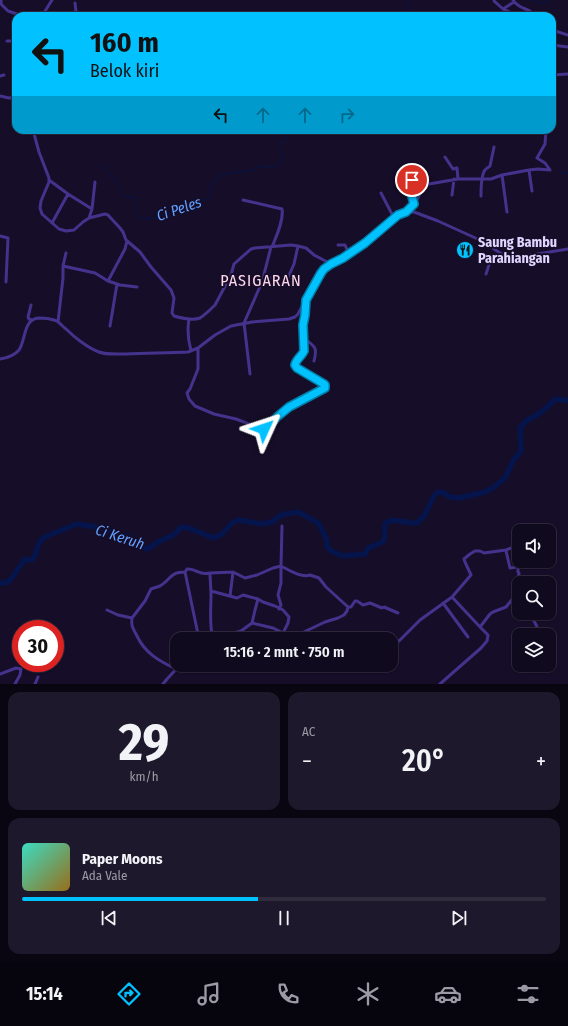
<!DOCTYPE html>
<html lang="id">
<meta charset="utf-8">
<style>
body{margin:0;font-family:"Fira Sans Condensed",sans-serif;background:#1e182c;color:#f1f3f6;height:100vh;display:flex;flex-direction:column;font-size:15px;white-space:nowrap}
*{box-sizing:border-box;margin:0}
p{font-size:13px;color:#9c9aa4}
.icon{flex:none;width:22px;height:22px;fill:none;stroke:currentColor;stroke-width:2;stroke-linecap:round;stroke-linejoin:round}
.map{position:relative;height:684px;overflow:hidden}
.panel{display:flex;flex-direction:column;gap:8px;padding:8px;background:#090611;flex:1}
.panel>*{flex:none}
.top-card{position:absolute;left:12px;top:12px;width:544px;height:122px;border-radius:12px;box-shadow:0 1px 3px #0004,0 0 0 1px #302b3d;background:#01c1ff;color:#111;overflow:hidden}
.tools{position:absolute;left:512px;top:524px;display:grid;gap:8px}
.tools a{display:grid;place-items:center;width:44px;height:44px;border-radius:8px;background:#100a1f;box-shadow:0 1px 3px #0004,0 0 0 1px #302b3d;font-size:20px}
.speed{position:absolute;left:12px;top:620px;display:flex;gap:8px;font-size:20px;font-weight:700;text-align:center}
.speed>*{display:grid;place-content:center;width:52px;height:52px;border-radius:50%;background:#100a1f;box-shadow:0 1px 3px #0004,0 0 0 1px #302b3d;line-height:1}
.speed .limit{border:6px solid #d22;background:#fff;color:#111}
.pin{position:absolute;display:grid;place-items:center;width:34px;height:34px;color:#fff;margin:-17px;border:2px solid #fff;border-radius:50%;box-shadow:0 1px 4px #0007}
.me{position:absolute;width:44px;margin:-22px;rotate:48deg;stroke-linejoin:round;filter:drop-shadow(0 0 3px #0008)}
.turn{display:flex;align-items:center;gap:14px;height:84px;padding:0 12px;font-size:18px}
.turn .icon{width:52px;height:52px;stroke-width:2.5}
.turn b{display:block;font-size:28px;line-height:34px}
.lanes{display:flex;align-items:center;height:38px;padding:0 12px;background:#0003;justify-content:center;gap:20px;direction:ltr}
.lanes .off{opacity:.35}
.big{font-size:30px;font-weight:600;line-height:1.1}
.panel .card{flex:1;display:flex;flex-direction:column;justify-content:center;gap:6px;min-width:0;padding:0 14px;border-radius:12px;background:#1e182c}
.panel .dial{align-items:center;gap:0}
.dial b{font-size:52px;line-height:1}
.song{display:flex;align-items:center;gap:12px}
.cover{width:48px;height:48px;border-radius:6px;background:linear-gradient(135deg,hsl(170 70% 55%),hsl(40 70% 35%))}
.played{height:4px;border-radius:2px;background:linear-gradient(90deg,#01c1ff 45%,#302b3d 45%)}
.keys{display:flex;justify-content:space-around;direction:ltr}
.heat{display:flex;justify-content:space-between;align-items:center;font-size:22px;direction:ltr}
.panel .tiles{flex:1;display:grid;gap:8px;grid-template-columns:1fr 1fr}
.card:last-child{grid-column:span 2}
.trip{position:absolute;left:170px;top:632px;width:228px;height:40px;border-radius:12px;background:#100a1f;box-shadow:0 1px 3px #0004,0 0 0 1px #302b3d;font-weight:600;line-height:40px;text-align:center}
.tabs{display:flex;height:64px;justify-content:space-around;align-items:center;background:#06040c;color:#9c9aa4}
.tabs .icon{width:28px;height:28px}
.tabs .on{color:#01c1ff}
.tabs b{font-size:18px;color:#f1f3f6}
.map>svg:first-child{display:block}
</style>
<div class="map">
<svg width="568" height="684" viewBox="0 0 568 684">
<rect width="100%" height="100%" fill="#160d29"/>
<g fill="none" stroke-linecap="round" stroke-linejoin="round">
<path stroke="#05144a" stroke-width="1" d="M406 0 410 16
M531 0 540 3 547 1V0
M100 165C105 170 111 175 115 181 123 192 119 199 135 197 139 202 137 206 135 212L140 217 149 219 167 213H175L182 209 188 204 200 202 209 198 212 192 210 186 213 182 223 174 254 170 259 166 270 167 279 165C282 157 284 153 280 145L285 137 297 130
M562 172 568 173"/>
<path stroke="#05144a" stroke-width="5.5" d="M0 583H6L11 579 25 559 32 560 36 554 37 548 41 540 47 536 77 524 96 527 132 538 146 549 151 547 156 543 175 534 179 529 183 527 191 529 214 538 222 534 233 522 239 520 262 524 272 522 281 515 298 512 313 520 319 524 327 540V546L331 551 343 556 365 554 368 548C389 540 384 543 385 523 395 517 405 524 417 523L424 516 434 496 438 492 444 493 450 497 459 498 485 492 494 487 505 478 514 459 519 454 521 449 520 428 526 421 540 413 556 399 565 400 568 401"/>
<path stroke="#44338c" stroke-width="3" d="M1 0V4L8 11 23 16
M513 0C517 7 524 8 530 11L532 16
M494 1 503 9 518 16
M75 3 76 12 81 16
M503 9 514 2
M42 16 52 0
M552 30 568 35
M7 41H16
M552 45 568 47
M552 75 568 74
M0 76 4 75
M0 96 9 98 16 97
M33 130 39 152 49 178V182L41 201 40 208 42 214 59 229 66 231 74 230 83 222 89 218 105 214 108 215 120 228 123 232 126 240 140 252 151 267 171 290 174 298 172 313 174 316C181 318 192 321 200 318 203 316 213 307 215 305L231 275 234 264 251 249 255 248 291 245 298 246 306 248 314 255 331 264
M546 130 545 144 537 158 545 163 550 170
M445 157 453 169 457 168 458 179
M406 167 411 177 415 191 411 193 414 204
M529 170 532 191
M502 175 507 212
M49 180 68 194 92 209
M381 193 394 218
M452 195 454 179
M481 196C481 190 481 175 485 170 485 169 489 167 490 166L494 147
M243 200 282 209C284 220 276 237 272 247
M406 212 417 200 423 187 429 184 458 179H491L502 175 529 170 538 169 550 170
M89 218 92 209 95 182
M52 223 68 194
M0 236 8 238 6 282
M338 245H345L349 254
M63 266 95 273 108 281 120 285 137 287
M486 274C490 263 489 258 500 253
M263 277 277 279
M287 280 294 264 298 246
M108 281 125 249 127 241
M31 305 28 317 29 319 32 320
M189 319C187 330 188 340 191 351
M58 322 63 278V266L66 253
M110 326 117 284
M304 338C314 347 318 346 314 361
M198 348V369L190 389 187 393 189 399 195 406 214 414 236 419 262 429H265L289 407 324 389 325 387 324 384 297 367 295 365C296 359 302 356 304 351L303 325 305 316 306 300
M0 359C7 358 14 356 19 350 26 340 23 319 39 318 44 318 52 319 57 321 60 323 63 327 66 329 74 337 88 348 99 352 106 355 118 354 126 354 147 353 167 353 188 352L198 348 215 335 231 326 252 322 289 319 295 317 298 314 318 277 324 269 331 264 353 252 365 243 398 215 406 212H414L438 221 482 241 500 253 509 256 514 257H519L568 249
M250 374 244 323 262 282 271 247
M549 549 551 556
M185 572 187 569C197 568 198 576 210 573
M211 591 237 598 243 595 258 599 263 602 275 606 283 610 289 617 288 623 283 633
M230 596 233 572
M514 597 517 589 519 573 518 572V568L517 567 510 568 506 551V550L519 545
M443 603 468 637
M348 607H351L355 601H357L363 605 370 603 382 608 384 607 398 613
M279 609 281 605 278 595 281 583V566L282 526
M107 610 118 615 132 618C131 627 133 628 137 636 145 653 159 661 176 669
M530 613C532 619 537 624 538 631
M132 618 145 601 151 589C154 588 157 587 160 586 171 580 169 572 185 572L199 639
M252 623 255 610 258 599
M480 627 452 597 471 575 465 562 464 559 470 554 475 551H480L484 553 506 550
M212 639 241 631 252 623 273 628 283 633 287 639
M213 639C209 625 211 609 211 595 211 587 210 580 210 573L233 572 245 578 257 575 273 568 281 566C289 570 301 578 310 575L319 578 326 587 348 607 347 611 344 615 338 618 325 622 289 639
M398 642 420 620 452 597
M221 665 224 671
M0 674 16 668 21 669 20 675 15 684
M35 684 38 677
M163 684 167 679 180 665
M440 684 481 648 487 641 488 635 480 627 490 614 493 612 506 607 514 597 519 599"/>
</g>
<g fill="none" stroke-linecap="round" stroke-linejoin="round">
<g stroke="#017da6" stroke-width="10">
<path id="route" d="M264 429 267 428 277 417 289 407 325 388V385L324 384 297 368 295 365C296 359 302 356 304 351L303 325 305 315 306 300 321 273 324 269 331 264 343 258 365 243 398 215 406 212 414 204 411 193 415 191 412 180"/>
</g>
<use href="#route" stroke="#01c1ff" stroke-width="7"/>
</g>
<defs>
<g id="restaurant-disc" transform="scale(0.9)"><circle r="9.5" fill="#01c1ff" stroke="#160d29"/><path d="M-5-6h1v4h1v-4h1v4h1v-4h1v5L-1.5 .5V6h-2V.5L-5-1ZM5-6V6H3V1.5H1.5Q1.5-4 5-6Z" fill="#111"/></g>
</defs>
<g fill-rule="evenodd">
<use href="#restaurant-disc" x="465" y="250"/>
</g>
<g text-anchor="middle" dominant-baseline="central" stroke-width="4" stroke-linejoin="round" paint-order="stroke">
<g font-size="14" font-weight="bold" fill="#e0d5ff" stroke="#160d29" text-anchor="start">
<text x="478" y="242">Saung Bambu<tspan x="478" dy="16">Parahiangan</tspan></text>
</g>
<g font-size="15" font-style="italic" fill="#63a0ff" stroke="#160d29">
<text transform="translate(179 209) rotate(-19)">Ci Peles</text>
<text transform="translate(120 537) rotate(18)">Ci Keruh</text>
</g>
<g font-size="16" letter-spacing="1" fill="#ffd7ea" stroke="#160d29">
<text x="261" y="280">PASIGARAN</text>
</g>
</g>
</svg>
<div class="tools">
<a><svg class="icon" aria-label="sound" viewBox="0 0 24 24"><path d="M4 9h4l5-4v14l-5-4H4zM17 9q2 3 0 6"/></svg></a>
<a><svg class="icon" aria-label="search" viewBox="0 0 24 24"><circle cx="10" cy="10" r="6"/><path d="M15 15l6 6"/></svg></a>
<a><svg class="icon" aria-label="layers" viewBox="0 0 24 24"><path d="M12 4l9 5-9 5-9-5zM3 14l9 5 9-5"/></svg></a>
</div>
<div class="speed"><div class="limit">30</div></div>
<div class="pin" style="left:412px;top:180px;background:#d93025"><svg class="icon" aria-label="arrive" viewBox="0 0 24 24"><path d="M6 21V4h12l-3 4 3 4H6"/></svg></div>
<svg class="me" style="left:264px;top:429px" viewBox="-20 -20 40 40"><path d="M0-17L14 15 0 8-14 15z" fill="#01c1ff" stroke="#fff" stroke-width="4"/></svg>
<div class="trip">15:16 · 2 mnt · 750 m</div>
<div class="top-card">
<div class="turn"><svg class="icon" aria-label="left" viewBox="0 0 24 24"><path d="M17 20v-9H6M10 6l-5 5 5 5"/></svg><div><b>160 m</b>Belok kiri</div></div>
<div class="lanes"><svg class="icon" aria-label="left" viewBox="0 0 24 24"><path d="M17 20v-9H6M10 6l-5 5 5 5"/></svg><svg class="icon off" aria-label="ahead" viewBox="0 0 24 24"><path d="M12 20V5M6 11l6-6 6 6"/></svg><svg class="icon off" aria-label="ahead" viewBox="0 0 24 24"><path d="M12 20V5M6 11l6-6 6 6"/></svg><svg class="icon off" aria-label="right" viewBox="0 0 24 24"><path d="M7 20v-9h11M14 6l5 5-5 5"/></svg></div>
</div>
</div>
<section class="panel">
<div class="tiles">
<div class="card dial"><b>29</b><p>km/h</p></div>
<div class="card"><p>AC</p>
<div class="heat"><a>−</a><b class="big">20°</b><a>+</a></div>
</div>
<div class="card">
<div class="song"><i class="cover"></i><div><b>Paper Moons</b><p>Ada Vale</p></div></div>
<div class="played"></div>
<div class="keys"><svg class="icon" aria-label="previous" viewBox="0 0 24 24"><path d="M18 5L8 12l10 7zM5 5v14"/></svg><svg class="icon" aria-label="pause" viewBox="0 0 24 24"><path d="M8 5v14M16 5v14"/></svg><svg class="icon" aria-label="next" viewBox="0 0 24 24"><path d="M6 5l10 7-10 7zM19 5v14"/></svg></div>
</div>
</div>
</section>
<nav class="tabs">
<b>15:14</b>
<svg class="icon on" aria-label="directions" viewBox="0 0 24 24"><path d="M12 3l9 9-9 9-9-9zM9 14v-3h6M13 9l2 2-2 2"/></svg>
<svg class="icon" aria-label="music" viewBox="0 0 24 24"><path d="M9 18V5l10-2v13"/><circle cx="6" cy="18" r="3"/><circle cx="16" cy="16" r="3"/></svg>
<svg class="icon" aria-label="phone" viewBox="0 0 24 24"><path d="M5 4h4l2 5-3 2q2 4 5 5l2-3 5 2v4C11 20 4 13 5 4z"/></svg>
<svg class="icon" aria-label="climate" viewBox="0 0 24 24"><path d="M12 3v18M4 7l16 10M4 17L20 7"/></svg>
<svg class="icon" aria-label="car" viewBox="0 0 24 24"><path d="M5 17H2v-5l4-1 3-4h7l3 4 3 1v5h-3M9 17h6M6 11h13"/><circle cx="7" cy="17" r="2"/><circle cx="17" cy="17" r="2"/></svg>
<svg class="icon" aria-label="filters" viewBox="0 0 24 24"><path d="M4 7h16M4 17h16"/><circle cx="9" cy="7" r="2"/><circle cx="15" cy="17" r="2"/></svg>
</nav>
